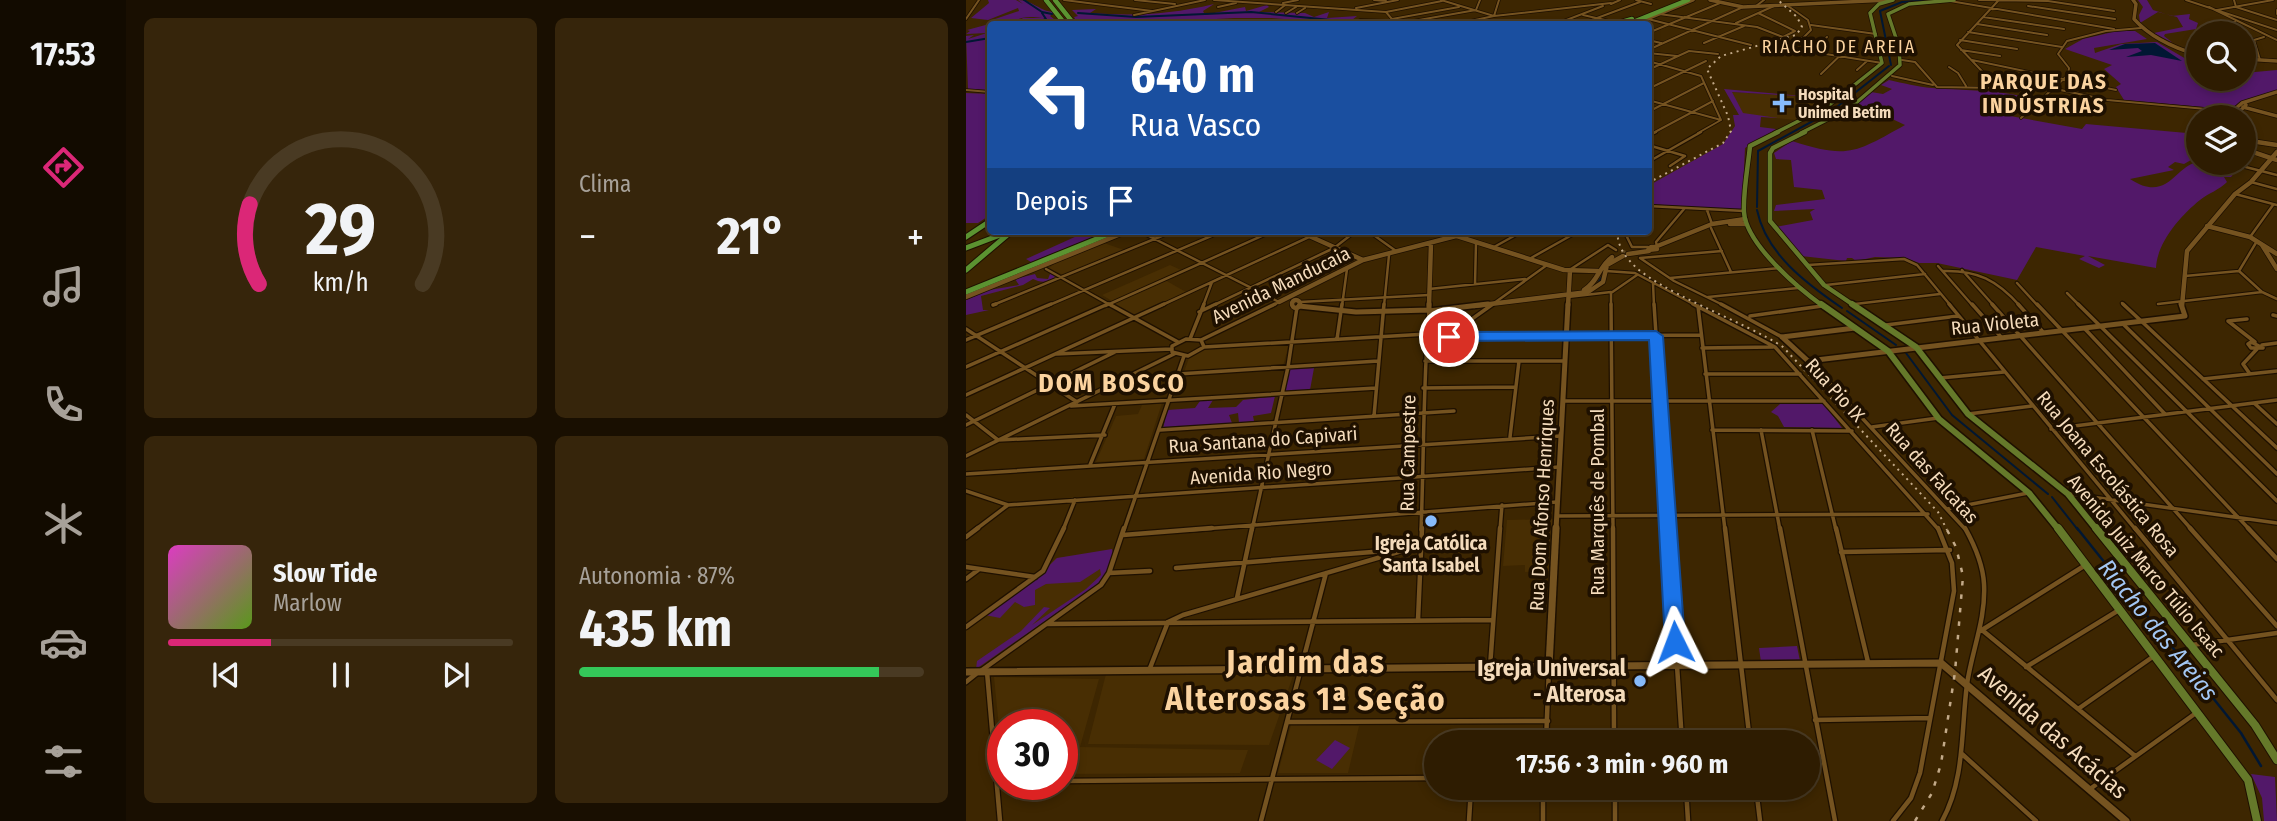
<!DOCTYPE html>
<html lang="pt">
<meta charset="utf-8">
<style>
body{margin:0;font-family:"Fira Sans Condensed",sans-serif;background:#36250b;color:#f1f3f6;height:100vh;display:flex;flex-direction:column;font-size:26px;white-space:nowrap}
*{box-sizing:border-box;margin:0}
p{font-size:23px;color:#a7a199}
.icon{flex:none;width:38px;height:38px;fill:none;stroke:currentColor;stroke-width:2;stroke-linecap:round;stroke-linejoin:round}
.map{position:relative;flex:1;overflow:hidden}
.side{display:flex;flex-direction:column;gap:18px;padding:18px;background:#190f01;width:840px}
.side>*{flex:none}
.hud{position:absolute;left:21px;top:21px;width:665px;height:214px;border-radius:7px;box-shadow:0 4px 10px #0003,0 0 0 2px #493a23;background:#1a4fa0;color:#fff;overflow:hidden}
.buttons{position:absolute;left:1220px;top:21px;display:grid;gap:14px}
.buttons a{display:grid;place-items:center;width:70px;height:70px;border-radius:50%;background:#2e1c01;box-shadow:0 4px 10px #0003,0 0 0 2px #493a23;font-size:35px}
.speed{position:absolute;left:21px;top:709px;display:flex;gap:14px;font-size:35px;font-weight:700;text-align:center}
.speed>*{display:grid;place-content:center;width:91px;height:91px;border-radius:50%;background:#2e1c01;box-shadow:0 4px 10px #0003,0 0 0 2px #493a23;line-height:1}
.speed .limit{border:10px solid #d22;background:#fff;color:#111}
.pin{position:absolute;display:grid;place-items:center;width:60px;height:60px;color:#fff;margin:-30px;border:4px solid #fff;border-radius:50%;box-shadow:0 2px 7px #0007}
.me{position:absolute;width:77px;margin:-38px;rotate:357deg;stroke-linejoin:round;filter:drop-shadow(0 0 5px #0008)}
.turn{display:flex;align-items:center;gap:24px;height:147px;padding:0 28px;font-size:32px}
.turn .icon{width:91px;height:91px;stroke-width:2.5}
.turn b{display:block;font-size:49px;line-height:60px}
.then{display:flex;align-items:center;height:66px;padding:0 28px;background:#0003;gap:14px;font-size:26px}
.big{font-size:52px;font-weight:700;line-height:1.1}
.side .tile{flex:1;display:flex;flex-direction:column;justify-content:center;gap:10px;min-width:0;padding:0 24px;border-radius:10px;background:#36250b}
.side .dial{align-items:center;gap:0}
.dial svg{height:182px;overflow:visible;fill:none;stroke:#493a23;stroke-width:7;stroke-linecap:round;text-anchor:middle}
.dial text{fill:#f1f3f6;stroke:none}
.song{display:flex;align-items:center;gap:21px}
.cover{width:84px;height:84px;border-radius:10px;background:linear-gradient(135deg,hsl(310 70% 55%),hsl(90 70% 35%))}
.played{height:7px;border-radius:4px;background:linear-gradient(90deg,#db2777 30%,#493a23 30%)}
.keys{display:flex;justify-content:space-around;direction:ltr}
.heat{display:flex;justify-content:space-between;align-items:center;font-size:38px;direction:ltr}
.charge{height:10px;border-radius:5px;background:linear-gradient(90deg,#34c759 87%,#493a23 0)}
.side .tiles{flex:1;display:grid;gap:18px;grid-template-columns:repeat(2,1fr)}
.trip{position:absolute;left:458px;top:730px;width:396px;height:70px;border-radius:35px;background:#2e1c01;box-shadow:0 4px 10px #0003,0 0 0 2px #493a23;font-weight:700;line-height:70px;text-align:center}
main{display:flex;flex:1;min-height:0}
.tabs{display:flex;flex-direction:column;width:126px;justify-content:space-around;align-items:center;background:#120b00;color:#a7a199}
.tabs .icon{width:49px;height:49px}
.tabs .current{color:#db2777}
.tabs b{font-size:32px;color:#f1f3f6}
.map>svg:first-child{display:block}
</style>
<main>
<nav class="tabs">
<b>17:53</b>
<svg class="icon current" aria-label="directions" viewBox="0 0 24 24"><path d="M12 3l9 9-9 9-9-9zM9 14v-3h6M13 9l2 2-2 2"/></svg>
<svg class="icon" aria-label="music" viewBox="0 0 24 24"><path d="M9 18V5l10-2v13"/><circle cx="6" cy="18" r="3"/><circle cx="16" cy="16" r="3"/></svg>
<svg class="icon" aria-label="phone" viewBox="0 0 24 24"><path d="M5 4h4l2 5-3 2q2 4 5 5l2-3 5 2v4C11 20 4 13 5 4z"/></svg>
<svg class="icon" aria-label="climate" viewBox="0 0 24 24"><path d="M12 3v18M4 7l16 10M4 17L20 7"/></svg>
<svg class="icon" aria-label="car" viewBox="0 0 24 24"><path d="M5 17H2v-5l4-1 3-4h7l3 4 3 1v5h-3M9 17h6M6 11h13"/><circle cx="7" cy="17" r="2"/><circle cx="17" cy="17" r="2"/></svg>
<svg class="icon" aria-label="filters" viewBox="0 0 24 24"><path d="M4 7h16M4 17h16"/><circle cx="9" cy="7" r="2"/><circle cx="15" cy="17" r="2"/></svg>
</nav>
<section class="side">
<div class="tiles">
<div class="tile dial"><svg viewBox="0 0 100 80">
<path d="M14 69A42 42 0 1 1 86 69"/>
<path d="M14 69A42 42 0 0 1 10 34" stroke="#db2777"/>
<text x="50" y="56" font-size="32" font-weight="700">29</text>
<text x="50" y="72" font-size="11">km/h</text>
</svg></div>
<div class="tile"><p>Clima</p>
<div class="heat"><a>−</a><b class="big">21°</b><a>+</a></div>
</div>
<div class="tile">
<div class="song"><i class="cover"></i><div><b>Slow Tide</b><p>Marlow</p></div></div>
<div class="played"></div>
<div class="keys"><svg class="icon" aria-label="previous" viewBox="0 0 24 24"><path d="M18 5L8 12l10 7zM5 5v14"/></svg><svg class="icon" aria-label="pause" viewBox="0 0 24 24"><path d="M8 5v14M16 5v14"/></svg><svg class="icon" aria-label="next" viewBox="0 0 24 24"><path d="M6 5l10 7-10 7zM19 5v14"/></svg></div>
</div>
<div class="tile"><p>Autonomia · 87%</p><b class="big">435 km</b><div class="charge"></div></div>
</div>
</section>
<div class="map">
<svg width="1311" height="821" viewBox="0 0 1311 821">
<rect width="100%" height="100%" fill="#3d2601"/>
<path fill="#482e03" d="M763 92 866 98 857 107 830 120 777 115Z
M138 243 158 250 97 275 83 268 93 260Z
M204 265 215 270 146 301 136 295Z
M199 280 220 292 166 317 144 304Z
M323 344 317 366 218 372 223 358 240 349Z
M196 403 178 459 130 462 150 416 172 414 176 405Z
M588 519 586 571 559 572V565L537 566 541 520Z
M149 551 142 573 133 585 14 669H0V630L64 583 90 558Z
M328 673 303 745 122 744 140 674Z
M28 677 133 679 114 747 282 750 274 773 96 774V724H37V768Z
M325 725 393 726 382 773H312Z"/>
<path fill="#521869" d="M22 0H50L57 4 52 0C67 0 74 12 89 12L84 16 88 19 85 21 88 24H48L57 18H76C60 16 55 17 44 24H24L22 37 24 36V90L2 89 0 36 8 35 2 39 21 33 0 34 4 31 1 30 38 20 23 21 53 11 52 8 22 20 5 18 23 3Z
M1172 0H1181L1187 10 1206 16 1224 14 1223 19 1232 23 1230 29 1199 34 1198 36 1207 43 1188 33 1217 27 1211 17 1192 12 1174 23 1173 15 1177 7Z
M248 4 237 11 239 15C253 12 267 9 279 7L280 11 301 5 303 7 293 12 339 13 348 17 363 12 361 18 391 16 381 24 305 18H250L365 24H112L108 17 112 16 106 10 130 9 124 13C165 16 203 15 248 4Z
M1151 31H1169L1181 39 1128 48 1129 53 1155 44 1191 42 1232 66V79H1278V73L1311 70V91L1260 109 1158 100 1150 87 1155 84 1138 69 1146 65 1099 49 1117 39Z
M923 80C937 83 952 87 966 88 1002 91 1035 89 1070 100L1064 105 1045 101 1033 114 1116 129 1120 124 1232 134V156L1218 164 1209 162 1202 167 1208 170 1164 179C1202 204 1209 165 1232 162 1244 160 1257 167 1269 172L1265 177H1258L1261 182C1253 190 1243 193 1234 200 1214 216 1191 243 1190 268L1122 256 1139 265 1133 268 1113 259 1119 256 1070 247 1051 280 971 263H953L940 258 909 257 890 261 886 258H881L880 261 835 256 810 227 847 220 844 212 849 209 808 211 810 205 859 199 856 190 828 187 825 160 810 159 808 153 826 141C882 159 889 153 939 125L922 117 876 116 905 92 917 94 926 89 915 85Z
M758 89 847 97 766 92 777 113 812 118 795 117 794 127 810 129 779 148 776 210 683 204 682 186 757 144 769 126 767 115H773Z
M0 93 24 94V215L12 223H0Z
M122 231H142L65 262 60 259Z
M84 274 90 275C84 283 75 283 67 279L57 285 15 296 17 310H23L0 315V300L23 290 53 285 49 279 69 274 71 278 82 279Z
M348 368 344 390 318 392 323 369Z
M309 396 305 413 287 416 288 421 273 423 272 413 263 415 266 423 197 429 201 410 229 408 234 401 247 400 242 408 270 407 277 400Z
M857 403 876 428 818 427 812 416 805 412 814 404Z
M146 549C150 561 139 574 132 584L10 669 11 661 55 631 78 607 84 608 66 625 120 589 135 575 134 569 114 582 80 584 69 590V605L58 607 49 602 34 618 19 615 63 585 91 558Z
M831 646 834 661 795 662 793 648Z
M369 740 384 748 366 769 350 760Z
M1285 774 1309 777 1311 821H1298L1296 798Z"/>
<path fill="#011733" d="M1189 43 1216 61 1185 55 1160 57 1176 51 1172 48 1143 50 1159 44Z"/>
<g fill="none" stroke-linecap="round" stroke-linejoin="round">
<path stroke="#011733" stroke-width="2" d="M58 0 76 12 86 14
M112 13 170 17 285 12 385 22 383 24
M67 24 80 19 76 13
M0 42 24 38
M925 65 914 11 936 2 968 0
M791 207 792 151 867 110 923 66
M791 210C800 254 841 284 876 308
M632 283 636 277
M881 311 930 345
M940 353 986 415 1082 494
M1086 497 1112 530"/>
<path stroke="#011733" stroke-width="2.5" d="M1111 528 1275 733 1295 766"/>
<path stroke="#58411d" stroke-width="4.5" stroke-dasharray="4.5 2" stroke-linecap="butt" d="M656 254 660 252"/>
<g stroke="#1e1000" stroke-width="3.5">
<path id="minor-far3" d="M98 0 186 11
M169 0 209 4
M248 0 420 12 430 24
M408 0 420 1
M475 0 528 16 533 0
M670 0 685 4
M1013 0 1082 1 1148 11
M1220 0 1311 30
M1268 0 1270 7 1311 20
M984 1 1148 29
M1032 1 991 45 1032 88
M317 3 332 0
M645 4 654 0
M790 6 798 0
M1062 6 1149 19
M252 7 270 3
M1243 7 1311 40
M390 8 432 0
M1251 10 1307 0
M1311 10V14
M310 12 318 6
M420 12 476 1
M320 13 330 7
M331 13 339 8
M693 14 791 27 817 37 829 31 792 13
M168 15 239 0
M617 15 652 23
M1017 17 1098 29
M0 19 13 0
M426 19 493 7
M682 19 785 45
M394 20 428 21
M770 23 808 6
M430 24 510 10 514 0
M490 24 528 16 645 3
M590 24 637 6
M615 24 674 2
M1011 24 1081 35
M845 25 910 34
M1002 32 1096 47
M682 33 754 3
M1236 33 1241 28 1269 22
M682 40 695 43
M994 40 1051 49
M738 43 778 26
M817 45 837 38 845 30 842 20 822 6
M816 47 916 63
M682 50 777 7
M995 50 1034 56
M845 52 861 37
M682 53 711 56
M1230 54 1232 47
M936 60 949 62 971 87 1032 88
M1006 60 1150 90
M1294 60 1288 40 1298 37
M682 61 735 76 755 120
M983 67 992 73 1000 86
M682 70 723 51 752 54
M891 70 901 61
M855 74 888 42
M1020 74 1141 100 1273 112
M926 76 967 85
M682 89 740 61
M0 90 24 92
M682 100 755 120
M682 112 738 83
M1055 118 1102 75 1103 68 1092 54 1101 41 1140 31 1175 28
M687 133 747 101
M732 133 755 120"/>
</g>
<g stroke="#1e1000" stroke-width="4.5">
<path id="minor-far2" d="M682 136 690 132
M682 145 719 156
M682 162 735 132
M1268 164 1311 175
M704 166 719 156
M1285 182 1311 189
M1269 194 1311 205
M682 206 778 211
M741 210 746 224
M745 228 765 272
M173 231 313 302
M402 231 430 251
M658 231 666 247H682
M1284 237 1307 205
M1291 241 1273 271 1296 292 1311 299
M691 246 690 242 718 209
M528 247 557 231
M565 258 613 231
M674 258 708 281 759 306
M674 258 756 251
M842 265 938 259 951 265 985 306
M972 266 1007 306
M80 269 146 306
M605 269 642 245 650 250
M996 270 1028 306
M640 271 669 273 731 306
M977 271C1011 270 1031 280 1054 306
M1219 276 1273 271
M704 278 814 268
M687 283 688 306
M1051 283 1072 306
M509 284 510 243
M860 285 959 274
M463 289 559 279
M1101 293 1114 306
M602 297 645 292
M742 297 832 288
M334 302 463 295
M1156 303 1159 306
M889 304 974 294
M1192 304 1296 292
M27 305 208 231
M81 306 257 231
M139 306 307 231
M194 306 343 237
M237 306 246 282
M246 306 368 248 390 231
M306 306 313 302
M376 306 381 269
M418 306 423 255
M524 306 581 265
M645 306V293L671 275"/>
</g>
<g stroke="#1e1000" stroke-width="6">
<path id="minor-far1" d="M143 304 212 342
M645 304 647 530
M688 304 703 530
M727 304 809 347 973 530
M755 304 816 337
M983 304 1170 530
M1006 304 1035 337
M1026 304 1226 530
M1052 304 1077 332
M1071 304 1284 530
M1112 304 1311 501
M1157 304 1311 448
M27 305 30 304
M732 306 759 530
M233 312 250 304
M1307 315 1311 316
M784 316 856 306
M1281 319 1262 321 1289 342
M1157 324 1311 474
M920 325 992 316
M0 329 111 402
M1119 329 1199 414
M483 337 734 335
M220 339 235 340 238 347 222 356 206 352V346Z
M224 339 238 304
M371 339 376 304
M0 340 85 304
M235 340 309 304
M1285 342 1297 348H1285L1282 344Z
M1296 345 1311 343
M238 347 461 334
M736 348 807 347
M461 351 527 304
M90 354 205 349
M459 361H598
M844 362 1000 530
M0 367 142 304
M212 374 412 361
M739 374H834
M1284 374 1277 364 1291 349
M974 378 1038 372
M1237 379 1311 371
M457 388 550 387
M0 395 198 304
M598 401H858
M1288 403 1311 424
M105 406 410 388
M1002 414 1066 406
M0 415 32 440 139 435
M408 416 418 304
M0 425 149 352
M906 427 972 418
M1085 429 1311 400
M194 430 488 411
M746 430 886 431
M795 430 814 530
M846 430 870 530
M544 437 553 361
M0 456 208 354
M124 465 149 404
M0 474 595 436
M0 491 42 505 593 467
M1104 494 1311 523
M981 509 1062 493
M591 516 962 514
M9 530 42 505
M97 530 109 500
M158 530 218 356
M223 530 591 502
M286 530 322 367 331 307
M455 530C458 457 457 384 463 311
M534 530 536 505"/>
</g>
<g stroke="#1e1000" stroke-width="7">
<path id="minor" d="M647 528 648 742
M702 528 716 742
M759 528 784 742
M814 528 869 821
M870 528 902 662
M1169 528 1311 700
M1224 528 1311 626
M1282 528 1311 559
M157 535 246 528
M0 537 12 528
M438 550 455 547
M875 552 984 550
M1118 566 1016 630 1168 755
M0 567 69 577
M210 568 431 550
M143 573 184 571
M0 579 12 570
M271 598 286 528
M452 620 456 528
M82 624 527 620
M0 627 77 571 98 528
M1226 645 1311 633
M524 667 534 528
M1060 667 1153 610
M184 668 202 622 217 615 439 550
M16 670 135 585 143 573 158 528
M21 672 34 821
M0 682 10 674
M1112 709 1188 656
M849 720 964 718
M322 722 582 721
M580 742 583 667
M996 754 1070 821
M96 781 471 778
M577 788V821
M649 788V821
M720 788 722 821
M790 788 794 821
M1124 789 1230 713
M295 821 360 573
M503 821 505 788
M927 821 945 798 954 773 988 591 986 563 972 528
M976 821C999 780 995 730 1001 684 1006 650 1020 619 1018 584 1017 564 1009 546 999 528"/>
</g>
<g stroke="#1e1000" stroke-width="6">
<path id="tertiary-far2" d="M764 224H779
M1241 226 1284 237 1311 254
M332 231 397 260
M475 231 598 270 632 271
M1296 245 1311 269
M685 247H690L691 249 682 250Z
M689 247 746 224 779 219
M662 254 683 251
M618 290C632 282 633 266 646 257
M326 304a4 4 0 1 1 8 0a4 4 0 1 1-8 0Z
M313 302 397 260 490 236
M463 306 465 243
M508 306 622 292 637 282 641 265 657 256
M602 306 604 270
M1216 306 1221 251 1269 194 1285 182 1311 152"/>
</g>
<g stroke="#1e1000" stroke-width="8">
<path id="tertiary-far1" d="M463 304V311L522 304
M333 306 390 312 463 310
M816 337 842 361 1219 316 1215 304
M816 337 889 328
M590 530 602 304"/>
</g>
<g stroke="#1e1000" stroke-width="10">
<path id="tertiary" d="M583 666 590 528"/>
</g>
<g stroke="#1e1000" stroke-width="5">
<path id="secondary-far2" d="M744 0 777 7 923 0
M1167 0 1170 4 1168 19C1185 38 1208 48 1232 55
M669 24 727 0
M1278 59 1311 61
M1277 107 1311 116
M1260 117 1276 103 1311 92
M1268 117 1280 105"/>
</g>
<g stroke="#1e1000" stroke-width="6">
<path id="secondary-far1" d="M1278 140 1311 145
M1278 149 1311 160
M0 297 162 231"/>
</g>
<g stroke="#1e1000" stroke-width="10">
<path id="secondary" d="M0 672 975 663 1160 821"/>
</g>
<g stroke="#1e1000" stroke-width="5">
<path id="primary-far3" d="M809 133 862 106 916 63 904 13 913 4 927 0
M835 133 884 108 934 65 933 47 922 14 943 4 988 0"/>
</g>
<g stroke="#1e1000" stroke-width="6">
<path id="primary-far2" d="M812 132 784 146C782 167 777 191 778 212 780 244 832 288 857 306
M839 132 807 148 804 153V221L858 285 889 306"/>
</g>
<g stroke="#1e1000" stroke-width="9">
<path id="primary-far1" d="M855 304 922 351 973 419 1063 493 1093 530
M886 304 950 347 1002 414 1102 494 1131 530"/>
</g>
<g stroke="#1e1000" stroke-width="10">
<path id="primary" d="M1092 528 1282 780 1291 821
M1130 528 1289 725 1311 760"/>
</g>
<g stroke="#1e1000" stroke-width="6">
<path id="motorway-far1" d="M80 0 99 24
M89 0 108 24
M652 23 666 19
M662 24 722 0"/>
</g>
<g stroke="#1e1000" stroke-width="7">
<path id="motorway" d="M0 237 24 221
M0 248 42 232
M0 270 46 231
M0 292 150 231"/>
</g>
<use href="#minor-far3" stroke="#755320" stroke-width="2"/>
<use href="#minor-far2" stroke="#755320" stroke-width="2.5"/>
<use href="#minor-far1" stroke="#755320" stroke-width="3.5"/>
<use href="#minor" stroke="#755320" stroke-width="4.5"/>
<use href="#tertiary-far2" stroke="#755320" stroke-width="4.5"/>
<use href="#tertiary-far1" stroke="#755320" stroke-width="5"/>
<use href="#tertiary" stroke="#755320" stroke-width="7"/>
<use href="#secondary-far2" stroke="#755320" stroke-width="3.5"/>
<use href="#secondary-far1" stroke="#755320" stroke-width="4.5"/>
<use href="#secondary" stroke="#755320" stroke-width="7"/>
<use href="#primary-far3" stroke="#65792a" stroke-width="3.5"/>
<use href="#primary-far2" stroke="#65792a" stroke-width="4.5"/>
<use href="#primary-far1" stroke="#65792a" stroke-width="6"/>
<use href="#primary" stroke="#65792a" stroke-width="8"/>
<use href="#motorway-far1" stroke="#5b9331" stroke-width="4.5"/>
<use href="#motorway" stroke="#5b9331" stroke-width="5"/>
<path stroke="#c3aa89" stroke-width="2" stroke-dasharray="2 4.5" stroke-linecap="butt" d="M682 183 757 143 765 131 762 116 741 69 755 56 830 35 836 27 831 17 812 0
M651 231C652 243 655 251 663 260 688 291 778 321 817 347L972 512 981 530"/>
<path stroke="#c3aa89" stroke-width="2.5" stroke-dasharray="4.5 9" stroke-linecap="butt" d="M949 821 966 793 975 764 989 672 997 576 990 547 980 528"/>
</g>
<path fill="#1a73e8" stroke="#114b97" stroke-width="2" d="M690 331 697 336 719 642 716 647H702L699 642 683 340 483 341 476 337 483 332Z"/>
<g fill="#87bbfb" stroke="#1e1000" stroke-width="2.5">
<path d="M812.5 92.5h7v7h7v7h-7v7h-7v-7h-7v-7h7z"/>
<circle cx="465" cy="521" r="7"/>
<circle cx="674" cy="681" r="7"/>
</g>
<g text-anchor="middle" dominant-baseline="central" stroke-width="7" stroke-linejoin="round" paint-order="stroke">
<g font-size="16" font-weight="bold" fill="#f4dbbb" stroke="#1e1000" text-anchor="start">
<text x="832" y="94">Hospital<tspan x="832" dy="18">Unimed Betim</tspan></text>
</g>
<g font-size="18" letter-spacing="2" fill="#fbd39f" stroke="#1e1000">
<text x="873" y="47">RIACHO DE AREIA</text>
</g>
<g font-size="19" fill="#f4dbbb" stroke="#1e1000">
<text transform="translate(315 285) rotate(-26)">Avenida Manducaia</text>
<text transform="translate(1029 324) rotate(-6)">Rua Violeta</text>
<text transform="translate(869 390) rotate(48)">Rua Pio IX</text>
<text transform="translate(297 440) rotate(-4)">Rua Santana do Capivari</text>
<text transform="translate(442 453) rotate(-89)">Rua Campestre</text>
<text transform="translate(295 473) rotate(-4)">Avenida Rio Negro</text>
<text transform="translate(966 473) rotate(48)">Rua das Falcatas</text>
<text transform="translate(1142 474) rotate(50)">Rua Joana Escolástica Rosa</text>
<text transform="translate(631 502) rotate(-90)">Rua Marquês de Pombal</text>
<text transform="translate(576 505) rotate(-87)">Rua Dom Afonso Henriques</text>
<text transform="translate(1180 566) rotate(50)">Avenida Juiz Marco Túlio Isaac</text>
</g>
<g font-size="19" font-weight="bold" fill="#f4dbbb" stroke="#1e1000">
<text x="465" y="543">Igreja Católica<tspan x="465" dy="22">Santa Isabel</tspan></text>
</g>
<g font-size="21" font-weight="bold" letter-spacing="2" fill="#fbd39f" stroke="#1e1000">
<text x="1078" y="82">PARQUE DAS<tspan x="1078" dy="24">INDÚSTRIAS</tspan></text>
</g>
<g font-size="23" font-weight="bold" fill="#f4dbbb" stroke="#1e1000" text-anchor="end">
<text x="660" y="668">Igreja Universal<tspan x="660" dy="26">- Alterosa</tspan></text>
</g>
<g font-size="23" fill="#f4dbbb" stroke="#1e1000">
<text transform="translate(1087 732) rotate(41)">Avenida das Acácias</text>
</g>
<g font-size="24" font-style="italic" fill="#a3c7f4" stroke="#1e1000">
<text transform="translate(1192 630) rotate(51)">Riacho das Areias</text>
</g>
<g font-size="26" font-weight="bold" letter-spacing="2" fill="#fbd39f" stroke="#1e1000">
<text x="146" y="383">DOM BOSCO</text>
</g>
<g font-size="32" font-weight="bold" letter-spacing="2" fill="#fbd39f" stroke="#1e1000">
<text x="340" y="662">Jardim das<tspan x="340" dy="37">Alterosas 1ª Seção</tspan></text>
</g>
</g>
</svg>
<div class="buttons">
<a><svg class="icon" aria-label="search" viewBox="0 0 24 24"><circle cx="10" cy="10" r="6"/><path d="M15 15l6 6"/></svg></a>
<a><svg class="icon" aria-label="layers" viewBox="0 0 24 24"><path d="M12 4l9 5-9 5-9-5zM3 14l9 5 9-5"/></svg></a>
</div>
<div class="speed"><div class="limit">30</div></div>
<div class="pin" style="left:483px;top:337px;background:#d93025"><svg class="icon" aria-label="arrive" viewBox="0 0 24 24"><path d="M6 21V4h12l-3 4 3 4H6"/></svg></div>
<svg class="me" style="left:709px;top:642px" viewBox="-20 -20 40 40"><path d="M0-17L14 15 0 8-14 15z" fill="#1a73e8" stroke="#fff" stroke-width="4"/></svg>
<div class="trip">17:56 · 3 min · 960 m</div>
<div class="hud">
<div class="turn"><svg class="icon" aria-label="left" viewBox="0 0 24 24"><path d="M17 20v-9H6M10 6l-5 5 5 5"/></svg><div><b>640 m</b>Rua Vasco</div></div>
<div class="then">Depois<svg class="icon" aria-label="arrive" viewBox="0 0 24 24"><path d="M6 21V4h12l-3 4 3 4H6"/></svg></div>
</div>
</div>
</main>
